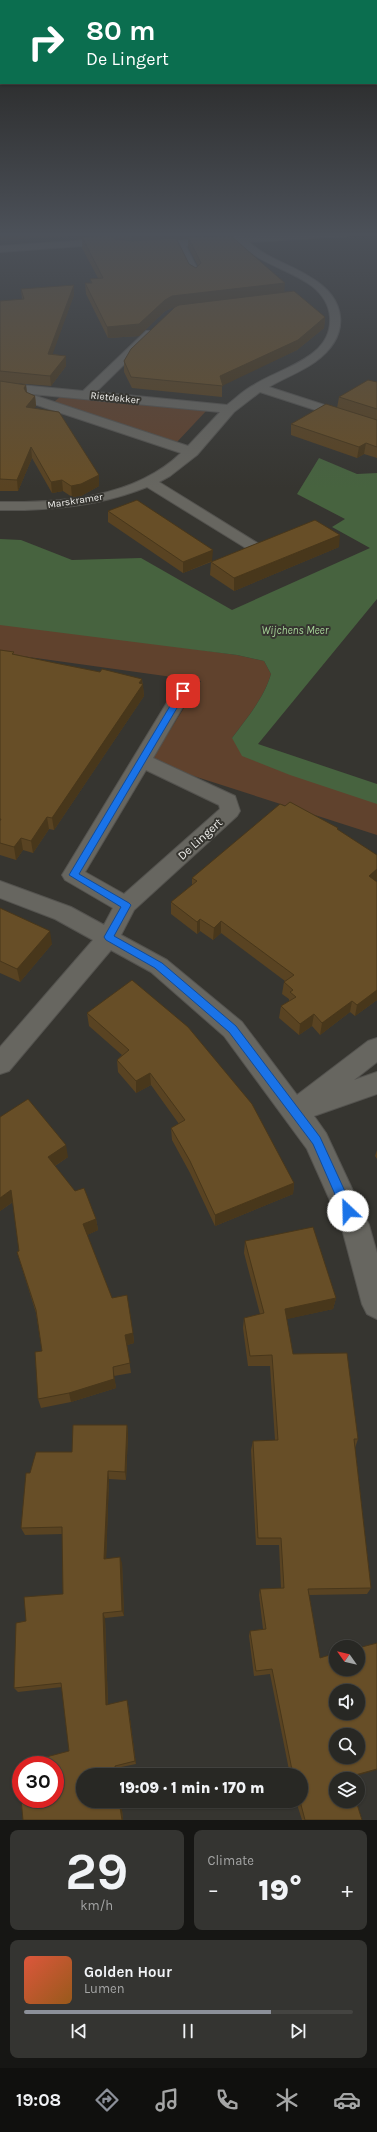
<!DOCTYPE html>
<meta charset="utf-8">
<style>
body{margin:0;font-family:Karla,sans-serif;background:#343431;color:#f1f3f6;height:100vh;display:flex;flex-direction:column;font-size:15px;white-space:nowrap}
*{box-sizing:border-box;margin:0}
p{font-size:13px;color:#a5a6a6}
.icon{flex:none;width:22px;height:22px;fill:none;stroke:currentColor;stroke-width:2;stroke-linecap:round;stroke-linejoin:round}
.map{position:relative;height:1820px;overflow:hidden}
.details{display:flex;flex-direction:column;gap:10px;padding:10px;background:#161614;flex:1}
.details>*{flex:none}
.hud{position:absolute;left:0px;top:0px;width:377px;height:84px;box-shadow:0 1px 3px #0004,0 0 0 1px #444441;background:#0b6e4f;color:#fff;overflow:hidden}
.needle{width:26px;rotate:304deg}
.buttons{position:absolute;left:329px;top:1640px;display:grid;gap:8px}
.buttons a{display:grid;place-items:center;width:36px;height:36px;border-radius:50%;background:#282824;box-shadow:0 1px 3px #0004,0 0 0 1px #444441;font-size:20px}
.speed{position:absolute;left:12px;top:1756px;display:flex;gap:8px;font-size:20px;font-weight:700;text-align:center}
.speed>*{display:grid;place-content:center;width:52px;height:52px;border-radius:50%;background:#282824;box-shadow:0 1px 3px #0004,0 0 0 1px #444441;line-height:1}
.speed .limit{border:6px solid #d22;background:#fff;color:#111}
.pin{position:absolute;display:grid;place-items:center;width:34px;height:34px;color:#fff;margin:-17px;border-radius:8px;box-shadow:0 2px 6px #0006}
.me{position:absolute;width:44px;margin:-22px;rotate:336deg;stroke-linejoin:round;filter:drop-shadow(0 0 3px #0008)}
.turn{display:flex;align-items:center;gap:14px;height:84px;padding:0 20px;font-size:18px}
.turn .icon{width:52px;height:52px;stroke-width:2.5}
.turn b{display:block;font-size:28px;line-height:34px}
.big{font-size:30px;font-weight:800;line-height:1.1}
.details .tile{flex:1;display:flex;flex-direction:column;justify-content:center;gap:6px;min-width:0;padding:0 14px;border-radius:8px;background:#343431}
.details .dial{align-items:center;gap:0}
.dial b{font-size:52px;line-height:1}
.song{display:flex;align-items:center;gap:12px}
.cover{width:48px;height:48px;border-radius:6px;background:linear-gradient(135deg,hsl(10 70% 55%),hsl(30 70% 35%))}
.played{height:4px;border-radius:2px;background:linear-gradient(90deg,#8c9099 75%,#444441 75%)}
.keys{display:flex;justify-content:space-around;direction:ltr}
.heat{display:flex;justify-content:space-between;align-items:center;font-size:22px;direction:ltr}
.details .tiles{flex:1;display:grid;gap:10px;grid-template-columns:1fr 1fr}
.tile:last-child{grid-column:span 2}
.trip{position:absolute;left:76px;top:1768px;width:232px;height:40px;border-radius:20px;background:#282824;box-shadow:0 1px 3px #0004,0 0 0 1px #444441;font-weight:800;line-height:40px;text-align:center}
.menu{display:flex;height:64px;justify-content:space-around;align-items:center;background:#10100e;color:#a5a6a6}
.menu .icon{width:28px;height:28px}
.menu .on{color:#8c9099}
.menu b{font-size:18px;color:#f1f3f6}
.map>svg:first-child{display:block}
</style>
<div class="map">
<svg width="377" height="1820" viewBox="0 0 377 1820">
<rect width="100%" height="100%" fill="#363530"/>
<path fill="#60422d" d="M61 396 207 410 177 442 54 402Z
M0 622 237 655 264 661 271 674C264 698 247 718 232 738L377 803V835L150 762 201 681 0 653Z"/>
<path fill="#47633f" d="M319 458 357 474 377 473V599L258 744 377 784V804L290 775 242 756 232 738C247 718 264 698 271 674L264 661 237 655 0 625V539L21 540 72 560 141 558 232 610 370 548 332 527 345 519 297 494Z"/>
<g fill="none" stroke-linecap="round" stroke-linejoin="round">
<g stroke="#54534f" stroke-width="2">
<path id="minor" d="M97 233C115 233 113 243 131 244L235 237 231 233H241L244 237 304 233H352L347 236 249 242C267 259 290 264 310 277 348 299 351 336 315 362 301 372 284 378 269 387L377 422V430L260 392 234 412 197 455 170 476 159 482 259 544 262 547 259 550H249L147 487C100 506 51 511 0 510V502C62 503 134 498 181 453L28 402 26 399 28 396H36L188 446 220 412 0 391V383L83 391 146 331H154L156 333 154 335 96 392 227 405C236 398 244 390 254 385 280 368 333 358 330 317 329 304 322 294 312 286 289 269 260 264 239 243L186 246 200 274 195 277 190 274 177 247C159 248 123 255 110 244L0 252V246L103 239Z
M183 686 189 687 192 691 153 758 235 796 240 811 237 816 134 910 121 935 167 960 242 1022 297 1095 368 1041 377 1038V1062L354 1080 377 1072V1094L314 1116 326 1133 369 1225 377 1253V1319L367 1314 362 1304 341 1225 307 1149 224 1036 151 972 111 950 9 1071 0 1074V1047L93 940 55 919 0 898V881L71 907 104 925 113 908 65 880 62 875 174 691 177 687ZM146 770 219 805 220 809 124 894 85 872Z"/>
</g>
<use href="#minor" fill="#676660" fill-rule="evenodd"/>
</g>
<path fill="#594322" fill-rule="evenodd" d="M0 233H99L100 236 119 239 107 233H208V237L285 292 325 317 324 328 297 350 222 385V397L132 388 124 372V361L175 307 172 308 165 311 139 336 108 338 86 294 85 283H91L90 279 98 278 82 248V239H78L77 236 0 240ZM177 239H188V247L198 266 196 268 189 264Z
M21 289 74 295 52 354 66 356V366L51 386 13 383 26 385 27 393 35 396 36 406 34 408 99 475V486L81 496 72 497 63 491 52 493 32 458 18 491H0V301L22 299Z
M377 382V458L364 454 357 458 291 435V424L337 408 339 397Z
M108 511 212 561 339 547 234 591 210 575 211 562 183 573 108 522Z
M0 650 14 652V654L55 663 100 672 142 679 144 696 54 830 49 829 33 853 23 850 16 860 0 855Z
M285 806 338 828V830L377 882V1000L355 1016 350 1012 320 1035 312 1026 299 1035 279 1018 281 1006 289 1001V999L282 994 284 982 285 981 221 933 213 940 200 931 197 934 171 914V902L192 885V878Z
M0 908 52 944 20 982 0 973Z
M87 1013 294 1183 293 1194 215 1226 190 1173 172 1140 171 1128 179 1124 151 1085 136 1093 118 1072 117 1060 122 1055 89 1026Z
M0 1117 68 1157 55 1166 96 1219 98 1230 87 1235 112 1298 133 1333 134 1343 127 1345 131 1373 114 1376 116 1388 71 1402 41 1408 38 1399 42 1351 36 1313 17 1252 19 1251 13 1202 0 1211Z
M377 1150V1159L375 1156Z
M245 1241 336 1298 333 1309 286 1319 293 1354 358 1439 355 1448 371 1588 367 1594 309 1595 320 1658 349 1778 362 1820H302L296 1801H301V1775H290L270 1674 254 1676 249 1636 250 1631 263 1629 259 1595 260 1589 281 1588 279 1545H256L251 1450 253 1441 275 1440 270 1366H248L243 1328 244 1318 260 1314 244 1253Z
M127 1425 128 1433 126 1480 109 1479 106 1558 122 1563 124 1616 105 1618 108 1705 128 1704 136 1764 116 1768 117 1775H83V1801H121L123 1820H23L69 1751 62 1687 18 1692 14 1688 26 1621 63 1594 62 1534 25 1535 21 1528 30 1473Z"/>
<path fill="#48371b" d="M78 233H99L100 238 82 237V239H78Z
M151 233H208V237H188V239L131 242V234Z
M285 283 284 294 172 308 165 311 139 336 108 338 107 327 172 296Z
M74 285V295L49 364 48 354Z
M325 317 324 328 297 350 222 386 220 376Z
M66 356V366L51 386 50 376Z
M26 385 27 395 24 388Z
M35 396 36 406 27 418 26 407Z
M366 443 364 454 357 458 359 447Z
M31 447 32 458 18 491 17 480Z
M99 475V486L81 496 72 497 71 486Z
M62 480 63 491 52 493 51 482Z
M340 535 339 547 234 591V578Z
M213 550 212 561 183 573V562Z
M142 679V686L143 684 144 696 54 830 52 818Z
M47 817 49 829 33 853 31 841Z
M21 838 23 850 16 860 14 847Z
M377 869V880L367 888 369 876Z
M200 919V931L197 934V922Z
M221 921V933L213 940 214 928Z
M50 931 52 944 20 982 17 969Z
M377 990V1000L355 1016 357 1005Z
M352 1001 350 1012 320 1035 322 1023Z
M314 1014 312 1026 299 1035 300 1024Z
M150 1073 151 1085 136 1093V1081Z
M66 1145 68 1157 50 1169 48 1157Z
M294 1183 293 1194 215 1226V1215Z
M11 1190 14 1201 0 1211V1198Z
M96 1219 98 1230 85 1236 83 1224Z
M336 1298 333 1309 283 1320 285 1309Z
M133 1333 134 1343 127 1345 125 1335Z
M113 1367 116 1388 71 1402 69 1393Z
M127 1425 128 1433 126 1480 125 1472Z
M108 1471 109 1479 106 1565 104 1559Z
M120 1557 122 1563 124 1616 122 1611Z
M103 1613 105 1618 108 1709 106 1705Z
M127 1700 128 1704 136 1764 135 1761Z
M115 1766 116 1768 117 1775H116Z
M377 1769V1770L345 1779 348 1777Z
M119 1801H121L123 1820H122Z"/>
<path fill="#674e27" stroke="#48371b" fill-rule="evenodd" d="M124 233H151L131 234Z
M109 235 115 239 132 241 176 238 189 264 196 268 201 263 188 237 231 236 285 283 172 296 165 300 139 324 107 327 85 283H92L90 279 103 278 82 237Z
M74 285 48 354 66 356 50 376 0 371V301L24 299 21 289Z
M294 291 325 317 298 340 220 376 223 386 131 377 124 361 131 349 175 307 179 305Z
M368 380 377 382V409L339 397Z
M0 381 26 385 24 388 26 392 35 396 26 407 59 412 99 475 81 484 71 486 62 480 51 482 31 447 17 480 0 479Z
M326 404 377 420V447L366 443 359 447 291 424Z
M137 500 213 550 183 562 108 511Z
M315 520 340 535 234 578 211 562Z
M0 650 14 652 12 654 55 663 100 672 102 669 142 679 139 683 143 684 52 818 47 817 31 841 21 838 14 847 0 843V821L1 819H0Z
M290 802 338 828 337 829 377 855V869L369 876 377 882V990L357 1005 352 1001 322 1023 314 1014 300 1024 281 1006 296 997 290 992 293 990 284 982 294 975 221 921 214 928 200 919 197 922 171 902 197 881 192 878 280 804 285 806Z
M0 908 50 931 17 969 0 961Z
M132 980 188 1027 252 1104 294 1183 215 1215 190 1161 171 1128 185 1120 150 1073 136 1081 126 1070 117 1060 129 1050 87 1013Z
M28 1099 66 1145 48 1157 75 1191 84 1188 96 1219 83 1224 112 1298 127 1295 133 1333 125 1335 130 1363 113 1367 114 1379 69 1393 38 1399 35 1352 42 1351 36 1310 17 1252 19 1251 11 1190 0 1198V1117Z
M313 1227 336 1298 285 1309 293 1354 347 1353 358 1439H354L371 1588 308 1589 320 1658 336 1653V1669H358V1648L377 1643V1769L348 1777 349 1779H336V1801H356L362 1820H305L300 1801H301V1775H293L272 1669 256 1671 250 1631 266 1629 260 1589 284 1588 281 1538H258L253 1441 278 1440 272 1355 250 1356 244 1318 264 1313 245 1241ZM336 1691H358V1713H336ZM336 1735H358V1757H336Z
M73 1425H127L125 1472 108 1471 104 1559 120 1557 122 1611 103 1613 106 1705 127 1700 135 1761 115 1766 116 1775H83V1801H119L122 1820H23L21 1799H55V1765H27V1762L69 1751 61 1683 14 1688 16 1623 26 1621 24 1597 63 1594 62 1527 21 1528 26 1473H30L36 1452H72Z"/>
<linearGradient id="sky" x2="0" y2="1"><stop stop-color="#1e1d1a"/><stop offset="0.48" stop-color="#4c5159"/><stop offset="1" stop-color="#4c5159" stop-opacity="0"/></linearGradient>
<rect width="377" height="488" fill="url(#sky)"/>
<path fill="#1a73e8" stroke="#114b97" d="M183 689 187 691 79 874 129 903 131 905 114 936 162 963 236 1026 320 1137 354 1211 352 1215 348 1217 344 1215 313 1144 229 1032 155 968 106 940 104 937 121 907 69 875 179 691Z"/>
<g text-anchor="middle" dominant-baseline="central" stroke-width="4" stroke-linejoin="round" paint-order="stroke">
<g font-size="10" fill="#f1f0ed" stroke="#363530">
<text transform="translate(115 398) rotate(6)">Rietdekker</text>
<text transform="translate(75 501) rotate(-9)">Marskramer</text>
</g>
<g font-size="11" font-style="italic" fill="#a5d397" stroke="#363530">
<text x="295" y="630">Wijchens Meer</text>
</g>
<g font-size="12" fill="#f1f0ed" stroke="#363530">
<text transform="translate(200 839) rotate(-42)">De Lingert</text>
</g>
</g>
</svg>
<div class="buttons">
<a><svg class="needle" viewBox="-14 -14 28 28"><path d="M0-13l5 13h-10z" fill="#e53935"/><path d="M0 13l5-13h-10z" fill="#a5a6a6"/></svg></a>
<a><svg class="icon" aria-label="sound" viewBox="0 0 24 24"><path d="M4 9h4l5-4v14l-5-4H4zM17 9q2 3 0 6"/></svg></a>
<a><svg class="icon" aria-label="search" viewBox="0 0 24 24"><circle cx="10" cy="10" r="6"/><path d="M15 15l6 6"/></svg></a>
<a><svg class="icon" aria-label="layers" viewBox="0 0 24 24"><path d="M12 4l9 5-9 5-9-5zM3 14l9 5 9-5"/></svg></a>
</div>
<div class="speed"><div class="limit">30</div></div>
<div class="pin" style="left:183px;top:691px;background:#d93025"><svg class="icon" aria-label="arrive" viewBox="0 0 24 24"><path d="M6 21V4h12l-3 4 3 4H6"/></svg></div>
<svg class="me" style="left:348px;top:1211px" viewBox="-20 -20 40 40"><circle r="19" fill="#fff"/><path d="M0-13L10 11 0 6-10 11z" fill="#1a73e8"/></svg>
<div class="trip">19:09 · 1 min · 170 m</div>
<div class="hud">
<div class="turn"><svg class="icon" aria-label="right" viewBox="0 0 24 24"><path d="M7 20v-9h11M14 6l5 5-5 5"/></svg><div><b>80 m</b>De Lingert</div></div>
</div>
</div>
<section class="details">
<div class="tiles">
<div class="tile dial"><b>29</b><p>km/h</p></div>
<div class="tile"><p>Climate</p>
<div class="heat"><a>−</a><b class="big">19°</b><a>+</a></div>
</div>
<div class="tile">
<div class="song"><i class="cover"></i><div><b>Golden Hour</b><p>Lumen</p></div></div>
<div class="played"></div>
<div class="keys"><svg class="icon" aria-label="previous" viewBox="0 0 24 24"><path d="M18 5L8 12l10 7zM5 5v14"/></svg><svg class="icon" aria-label="pause" viewBox="0 0 24 24"><path d="M8 5v14M16 5v14"/></svg><svg class="icon" aria-label="next" viewBox="0 0 24 24"><path d="M6 5l10 7-10 7zM19 5v14"/></svg></div>
</div>
</div>
</section>
<nav class="menu">
<b>19:08</b>
<svg class="icon on" aria-label="directions" viewBox="0 0 24 24"><path d="M12 3l9 9-9 9-9-9zM9 14v-3h6M13 9l2 2-2 2"/></svg>
<svg class="icon" aria-label="music" viewBox="0 0 24 24"><path d="M9 18V5l10-2v13"/><circle cx="6" cy="18" r="3"/><circle cx="16" cy="16" r="3"/></svg>
<svg class="icon" aria-label="phone" viewBox="0 0 24 24"><path d="M5 4h4l2 5-3 2q2 4 5 5l2-3 5 2v4C11 20 4 13 5 4z"/></svg>
<svg class="icon" aria-label="climate" viewBox="0 0 24 24"><path d="M12 3v18M4 7l16 10M4 17L20 7"/></svg>
<svg class="icon" aria-label="car" viewBox="0 0 24 24"><path d="M5 17H2v-5l4-1 3-4h7l3 4 3 1v5h-3M9 17h6M6 11h13"/><circle cx="7" cy="17" r="2"/><circle cx="17" cy="17" r="2"/></svg>
</nav>
